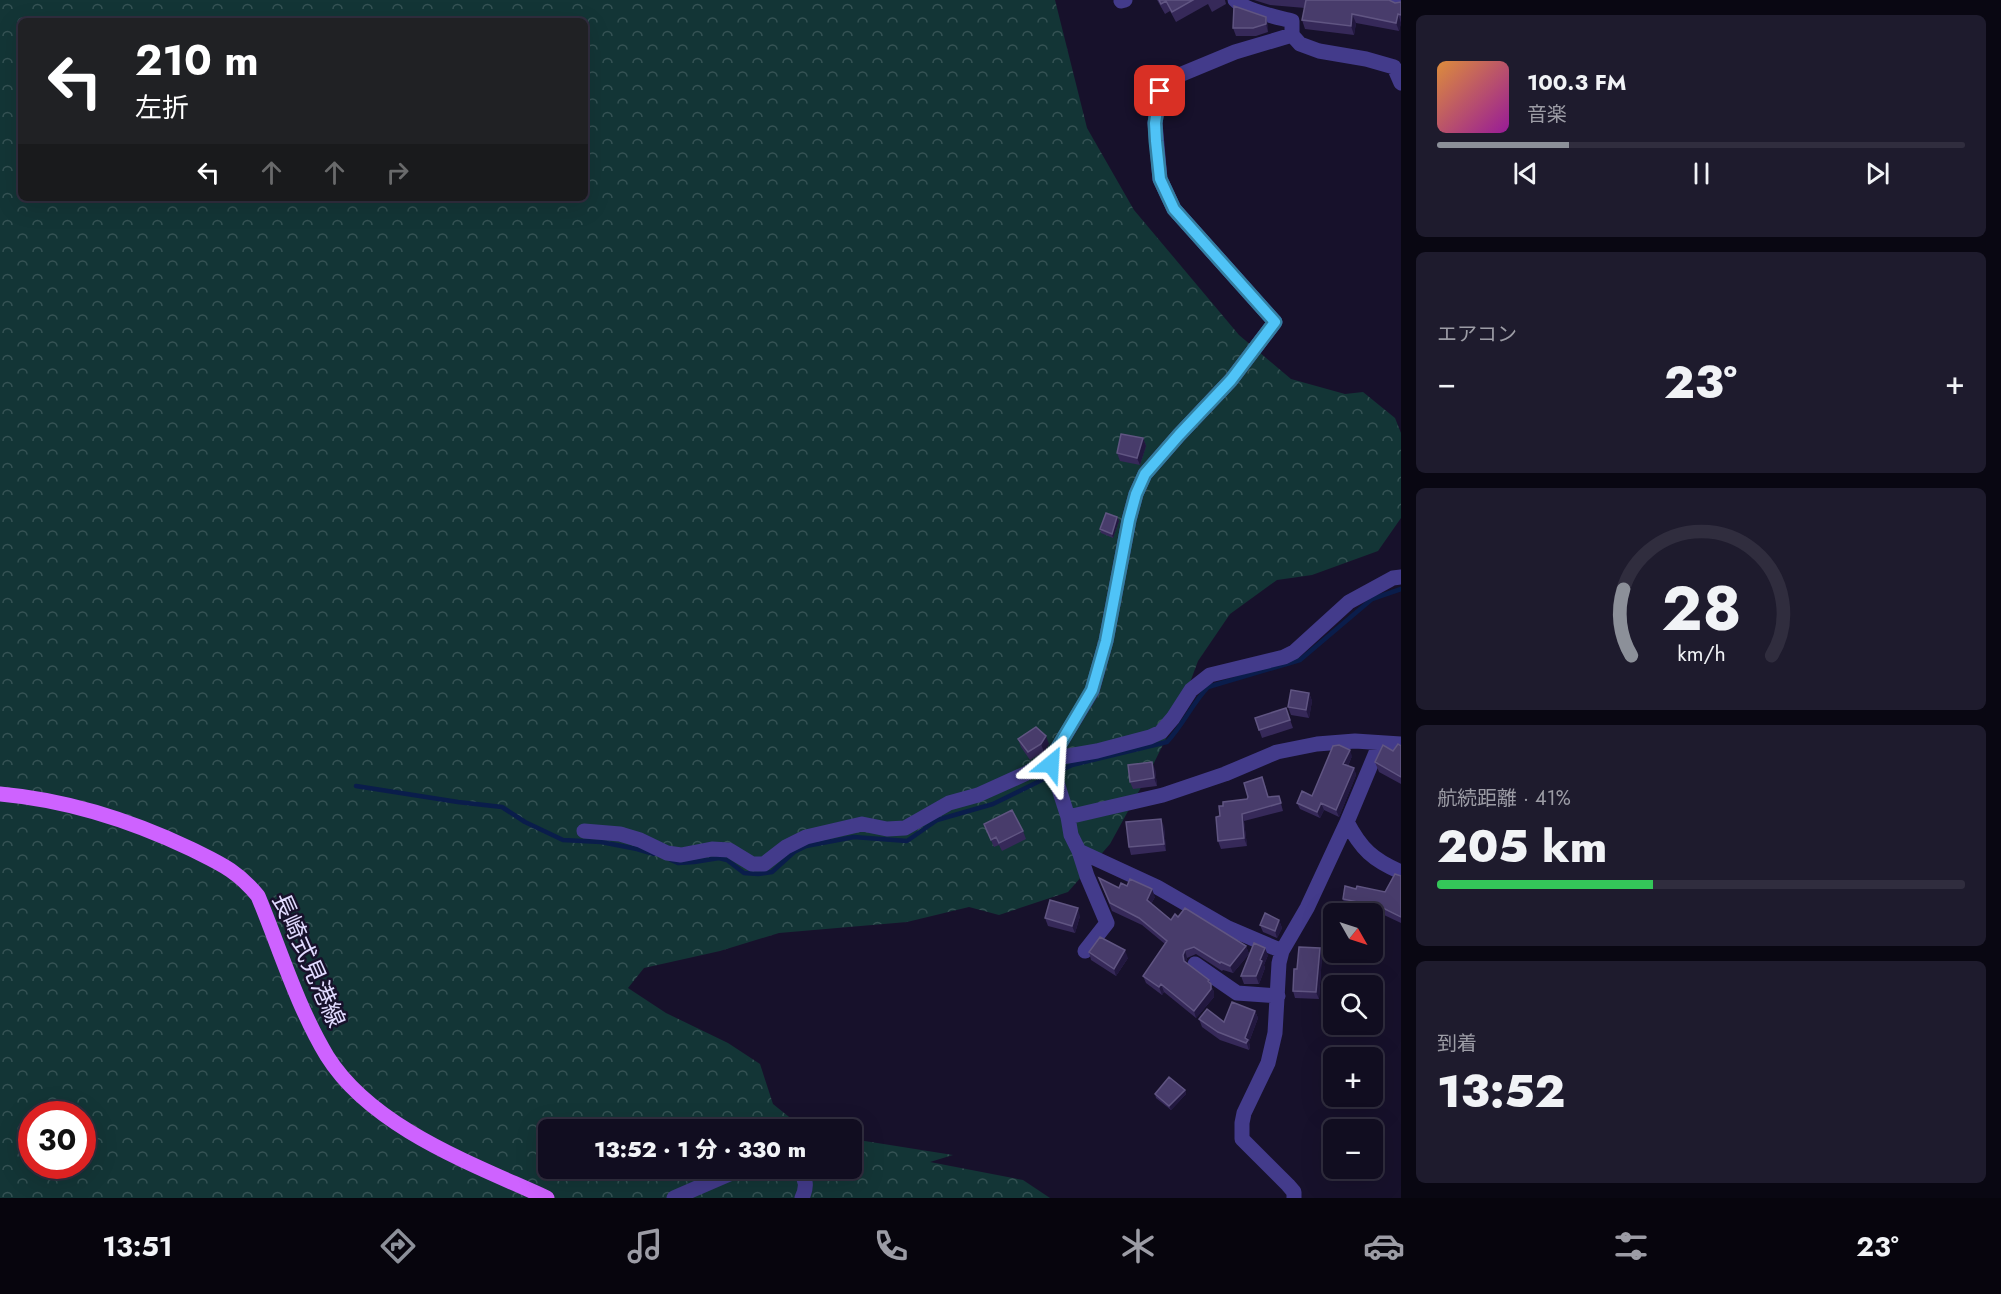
<!DOCTYPE html>
<html lang="ja">
<meta charset="utf-8">
<style>
body{margin:0;font-family:Jost,"Noto Sans JP",sans-serif;background:#1e1b2d;color:#f1f3f6;height:100vh;display:flex;flex-direction:column;font-size:22px;white-space:nowrap}
*{box-sizing:border-box;margin:0}
p{font-size:20px;color:#9c9ca5}
.icon{flex:none;width:33px;height:33px;fill:none;stroke:currentColor;stroke-width:2;stroke-linecap:round;stroke-linejoin:round}
.map{position:relative;flex:1;overflow:hidden}
.panel{display:flex;flex-direction:column;gap:15px;padding:15px;background:#090712;width:600px}
.panel>*{flex:none}
.guide{position:absolute;left:18px;top:18px;width:570px;height:183px;border-radius:9px;box-shadow:0 6px 24px #0002,0 0 0 2px #302d3e;background:#202124;color:#fff;overflow:hidden}
.needle{width:39px;rotate:129deg}
.buttons{position:absolute;left:1323px;top:903px;display:grid;gap:12px}
.buttons a{display:grid;place-items:center;width:60px;height:60px;border-radius:9px;background:#110d20;box-shadow:0 6px 24px #0002,0 0 0 2px #302d3e;font-size:30px}
.speed{position:absolute;left:18px;top:1101px;display:flex;gap:12px;font-size:30px;font-weight:700;text-align:center}
.speed>*{display:grid;place-content:center;width:78px;height:78px;border-radius:50%;background:#110d20;box-shadow:0 6px 24px #0002,0 0 0 2px #302d3e;line-height:1}
.speed .limit{border:9px solid #d22;background:#fff;color:#111}
.pin{position:absolute;display:grid;place-items:center;width:51px;height:51px;color:#fff;margin:-26px;border-radius:12px;box-shadow:0 3px 9px #0006}
.me{position:absolute;width:66px;margin:-33px;rotate:27deg;stroke-linejoin:round;filter:drop-shadow(0 0 4px #0008)}
.turn{display:flex;align-items:center;gap:21px;height:126px;padding:0 18px;font-size:27px}
.turn .icon{width:78px;height:78px;stroke-width:2.5}
.turn b{display:block;font-size:42px;line-height:51px}
.lanes{display:flex;align-items:center;height:57px;padding:0 18px;background:#0003;justify-content:center;gap:30px;direction:ltr}
.lanes .off{opacity:.35}
.big{font-size:45px;font-weight:800;line-height:1.1}
.panel .widget{flex:1;display:flex;flex-direction:column;justify-content:center;gap:9px;min-width:0;padding:0 21px;border-radius:9px;background:#1e1b2d}
.panel .dial{align-items:center;gap:0}
.dial svg{height:156px;overflow:visible;fill:none;stroke:#302d3e;stroke-width:7;stroke-linecap:round;text-anchor:middle}
.dial text{fill:#f1f3f6;stroke:none}
.song{display:flex;align-items:center;gap:18px}
.cover{width:72px;height:72px;border-radius:9px;background:linear-gradient(135deg,hsl(30 70% 55%),hsl(300 70% 35%))}
.played{height:6px;border-radius:3px;background:linear-gradient(90deg,#8c9099 25%,#302d3e 25%)}
.keys{display:flex;justify-content:space-around;direction:ltr}
.heat{display:flex;justify-content:space-between;align-items:center;font-size:33px;direction:ltr}
.charge{height:9px;border-radius:4px;background:linear-gradient(90deg,#34c759 41%,#302d3e 0)}
.trip{position:absolute;left:538px;top:1119px;width:324px;height:60px;border-radius:9px;background:#110d20;box-shadow:0 6px 24px #0002,0 0 0 2px #302d3e;font-weight:800;line-height:60px;text-align:center}
.menu{display:flex;height:96px;justify-content:space-around;align-items:center;background:#07050d;color:#9c9ca5}
.menu .icon{width:42px;height:42px}
.menu .selected{color:#8c9099}
.menu b{font-size:27px;color:#f1f3f6}
main{display:flex;flex:1;min-height:0}
.map>svg:first-child{display:block}
</style>
<main>
<div class="map">
<svg width="1401" height="1198" viewBox="0 0 1401 1198">
<defs>
<pattern id="forest-crowns" width="20" height="18" patternUnits="userSpaceOnUse" patternTransform="scale(1.5)"><rect width="20" height="18" fill="#133536"/><path d="M2 6a3 3 0 1 1 6 0M12 15a3 3 0 1 1 6 0" fill="none" stroke="#355254"/></pattern>
</defs>
<rect width="100%" height="100%" fill="#17112b"/>
<path fill="url(#forest-crowns)" fill-rule="evenodd" d="M0 0H1055L1087 128 1134 210 1239 335 1291 379 1345 394 1363 392 1395 418 1401 433V518L1378 551 1312 575 1277 580 1230 614 1198 661 1179 712 1150 771 1110 844 1068 892 999 915 969 907 907 922 779 933 720 951 644 968 628 988 666 1013 728 1043 760 1064 773 1104 804 1129 549 1130V1168H852V1139L953 1155 930 1162 1023 1180 1050 1198H0ZM21 21H585V198H21ZM32 1114H82V1166H32Z"/>
<g fill="none" stroke-linecap="round" stroke-linejoin="round">
<path stroke="#0a1d4b" stroke-width="4.5" d="M356 786 458 802 502 807 525 822 563 840 601 842 637 849 654 854
M671 860 678 863 694 862 719 858 727 860 744 873 758 874 772 872 794 852 806 846 854 837 907 841 937 820 993 804 1072 765 1167 742C1183 725 1192 704 1208 687L1300 660 1372 599 1401 589"/>
<path stroke="#433b8b" stroke-width="15" d="M1235 0C1245 11 1277 17 1292 21V35L1300 44 1319 51 1366 59 1394 67 1401 83
M1395 0 1401 2
M1121 1 1125 0
M1068 817 1163 795 1225 774 1277 752 1317 744 1355 741 1401 744
M1347 822C1361 849 1373 860 1401 872
M584 831 620 834 640 840 667 853 681 855 712 849 729 850 752 864H764L786 847 806 837 862 824 887 829 905 828 949 803 978 795 1027 773 1051 759 1097 751 1150 737 1161 732 1173 718 1191 690 1210 675 1284 657 1294 652 1349 602 1393 578 1401 577
M1079 851 1087 876 1107 923 1085 951
M1282 951 1228 928 1157 887 1079 851 1071 835 1068 817 1051 764V759L1092 691 1106 641 1129 520 1136 494 1145 474 1179 435 1231 380 1275 322 1174 209 1160 179 1155 123 1160 91 1165 81 1235 52 1292 35
M1195 964 1237 993 1278 996
M796 1168C806 1178 808 1185 802 1198
M674 1198 743 1168
M1294 1198V1192L1288 1185 1242 1139V1123L1244 1113 1268 1063 1275 1033 1279 963 1282 951 1307 908 1347 822 1380 743"/>
<path stroke="#ce62ff" stroke-width="15" d="M0 794C67 800 130 820 191 849 219 863 237 870 258 896 280 949 297 1006 327 1056 372 1128 473 1164 547 1198"/>
</g>
<path fill="#362959" d="M1157 0H1225L1226 4 1212 12 1208 4 1176 22 1170 11 1165 14Z
M1254 0H1389L1395 3 1401 2V23L1399 31 1356 23 1354 35 1305 29 1302 20 1305 8 1270 5Z
M1234 6 1268 25V32L1256 36H1236L1233 28Z
M1143 438 1146 446 1140 465 1120 461 1117 453Z
M1117 517 1119 521 1113 538 1101 533 1100 529Z
M1309 693 1312 701 1309 718 1291 715 1288 707Z
M1286 708 1293 728 1262 738 1255 718Z
M1018 739 1049 744 1044 752 1030 760 1021 747Z
M1401 746V784L1379 772 1375 762Z
M1352 756 1348 766 1354 768 1356 775 1339 817 1324 810 1320 818 1300 809 1297 803 1312 796Z
M1155 769 1157 786 1133 789 1130 782Z
M1265 785 1268 797 1279 796 1283 811 1244 821 1247 846 1221 849 1218 841 1220 816 1223 806 1247 799Z
M984 824 1023 831 1026 839 1002 851 999 845 994 847Z
M1164 826 1166 851 1131 855 1129 847Z
M1401 876V923L1384 915 1345 906 1343 899 1356 889 1385 892Z
M1102 886 1119 888 1155 897 1151 904 1171 920 1178 917 1246 946 1249 954 1233 973 1223 970 1222 971 1196 954 1187 958 1186 962 1210 983 1214 992V997L1196 1018 1164 992 1162 995 1146 983 1143 976 1165 944 1142 925 1112 911Z
M1080 916 1075 933 1048 926 1045 918Z
M1279 920 1282 928 1277 938 1263 932 1260 925Z
M1334 923V947L1332 946 1329 939Z
M1377 935 1380 943 1374 960 1352 952H1372Z
M1089 952 1128 958 1116 976 1091 960Z
M1268 955 1264 965 1265 968 1259 984H1244L1241 976Z
M1322 956 1319 999 1295 998 1293 991Z
M1255 1011 1258 1018 1249 1042 1250 1047 1249 1050 1220 1040 1202 1027 1199 1019 1224 1022Z
M1185 1090 1186 1094 1171 1110 1156 1098 1155 1094Z"/>
<path fill="#22183f" d="M1352 14 1356 23 1354 35 1351 26Z
M1398 14 1401 23 1399 31 1396 23Z
M1266 17 1268 25V32L1266 24Z
M1143 438 1146 446 1140 465 1137 458Z
M1117 517 1119 521 1113 538 1112 534Z
M1309 693 1312 701 1309 718 1306 710Z
M1046 736 1049 744 1044 752 1041 744Z
M1350 750 1352 756 1346 770 1343 764Z
M1152 762 1155 769 1157 786 1154 778Z
M1354 768 1356 775 1339 817 1336 810Z
M1321 803 1324 810 1320 818 1317 812Z
M1242 814 1244 821 1247 846 1244 838Z
M1161 819 1164 826 1166 851 1164 844Z
M1152 889 1155 897 1149 907 1147 900Z
M1078 908 1080 916 1075 933 1072 926Z
M1279 920 1282 928 1277 938 1275 931Z
M1377 935 1380 943 1374 960 1372 952Z
M1246 946 1249 954 1233 973 1230 966Z
M1265 948 1268 955 1264 965 1265 968 1259 984 1256 976 1260 960Z
M1320 948 1322 956 1319 999 1316 992Z
M1125 950 1128 958 1116 976 1114 969Z
M1185 950 1187 958 1185 963 1184 961 1183 955Z
M1209 980 1214 992V997L1196 1018 1194 1011Z
M1161 984 1164 992 1162 995 1159 987Z
M1255 1011 1258 1018 1249 1042 1250 1047 1249 1050 1245 1038Z
M1185 1090 1186 1094 1171 1110 1169 1106Z"/>
<path fill="#483c6b" stroke="#605582" stroke-width="1.5" d="M1159 0H1193L1172 12 1166 1 1161 4Z
M1306 0H1389L1395 3 1401 2V15L1398 14 1396 23 1352 14 1351 26 1302 20Z
M1234 6 1266 17V24L1253 28H1233Z
M1121 434 1143 438 1137 458 1117 453Z
M1106 513 1117 517 1112 534 1100 529Z
M1291 690 1309 693 1306 710 1288 707Z
M1286 708 1290 720 1259 730 1255 718Z
M1036 727 1046 736 1041 744 1028 752 1018 739Z
M1398 744 1401 746V777L1375 762 1383 745 1393 751Z
M1339 745 1350 750 1343 764 1354 768 1336 810 1321 803 1317 812 1297 803 1302 791 1312 796 1333 746Z
M1152 762 1154 778 1130 782 1128 765Z
M1262 777 1268 797 1279 796 1281 803 1242 814 1244 838 1218 841 1216 817 1220 816 1219 806H1223V802L1247 799 1248 797 1244 783Z
M1012 810 1023 831 999 843 996 837 991 840 984 824Z
M1161 819 1164 844 1129 847 1126 822Z
M1395 874 1401 876V917L1381 907 1343 899 1345 886 1356 889 1357 886 1385 892Z
M1099 878 1119 888 1121 883 1127 886 1130 879 1150 888 1152 889 1147 900 1171 920 1175 914 1178 917 1185 908 1246 946 1230 966 1221 962 1220 963 1194 947 1185 950 1183 955 1184 961 1209 980 1208 981 1211 984V989L1194 1011 1161 984 1159 987 1143 976 1167 941 1139 918 1110 903Z
M1050 900 1078 908 1072 926 1045 918Z
M1339 905 1351 907 1350 914H1338Z
M1265 913 1279 920 1275 931 1260 925Z
M1334 923V940L1329 939Z
M1372 934 1377 935 1372 950Z
M1100 937 1125 950 1114 969 1089 952Z
M1254 943 1265 948 1260 960 1262 961 1256 976H1241Z
M1299 947 1320 948 1316 992 1293 991 1294 969H1297Z
M1232 1002 1255 1011 1245 1038 1248 1040 1246 1043 1218 1032 1199 1019 1207 1009 1224 1022Z
M1169 1077 1185 1090 1169 1106 1155 1094Z"/>
<g fill="none" stroke-linecap="round" stroke-linejoin="round">
<g stroke="#337fa1" stroke-width="15">
<path id="route" d="M1051 764V759L1092 690 1106 641 1129 520 1136 494 1145 474 1179 435 1231 380 1275 322 1174 209 1160 179 1156 141 1155 123 1160 91"/>
</g>
<use href="#route" stroke="#4fc3f7" stroke-width="10"/>
</g>
<g text-anchor="middle" dominant-baseline="central" stroke-width="5" stroke-linejoin="round" paint-order="stroke">
<g font-size="24" fill="#e1dbff" stroke="#17112b">
<text transform="translate(309 960) rotate(66)">長崎式見港線</text>
</g>
</g>
</svg>
<div class="buttons">
<a><svg class="needle" viewBox="-14 -14 28 28"><path d="M0-13l5 13h-10z" fill="#e53935"/><path d="M0 13l5-13h-10z" fill="#9c9ca5"/></svg></a>
<a><svg class="icon" aria-label="search" viewBox="0 0 24 24"><circle cx="10" cy="10" r="6"/><path d="M15 15l6 6"/></svg></a>
<a>+</a>
<a>−</a>
</div>
<div class="speed"><div class="limit">30</div></div>
<div class="pin" style="left:1160px;top:91px;background:#d93025"><svg class="icon" aria-label="arrive" viewBox="0 0 24 24"><path d="M6 21V4h12l-3 4 3 4H6"/></svg></div>
<svg class="me" style="left:1051px;top:764px" viewBox="-20 -20 40 40"><path d="M0-17L14 15 0 8-14 15z" fill="#4fc3f7" stroke="#fff" stroke-width="4"/></svg>
<div class="trip">13:52 · 1 分 · 330 m</div>
<div class="guide">
<div class="turn"><svg class="icon" aria-label="left" viewBox="0 0 24 24"><path d="M17 20v-9H6M10 6l-5 5 5 5"/></svg><div><b>210 m</b>左折</div></div>
<div class="lanes"><svg class="icon" aria-label="left" viewBox="0 0 24 24"><path d="M17 20v-9H6M10 6l-5 5 5 5"/></svg><svg class="icon off" aria-label="ahead" viewBox="0 0 24 24"><path d="M12 20V5M6 11l6-6 6 6"/></svg><svg class="icon off" aria-label="ahead" viewBox="0 0 24 24"><path d="M12 20V5M6 11l6-6 6 6"/></svg><svg class="icon off" aria-label="right" viewBox="0 0 24 24"><path d="M7 20v-9h11M14 6l5 5-5 5"/></svg></div>
</div>
</div>
<section class="panel">
<div class="widget">
<div class="song"><i class="cover"></i><div><b>100.3 FM</b><p>音楽</p></div></div>
<div class="played"></div>
<div class="keys"><svg class="icon" aria-label="previous" viewBox="0 0 24 24"><path d="M18 5L8 12l10 7zM5 5v14"/></svg><svg class="icon" aria-label="pause" viewBox="0 0 24 24"><path d="M8 5v14M16 5v14"/></svg><svg class="icon" aria-label="next" viewBox="0 0 24 24"><path d="M6 5l10 7-10 7zM19 5v14"/></svg></div>
</div>
<div class="widget"><p>エアコン</p>
<div class="heat"><a>−</a><b class="big">23°</b><a>+</a></div>
</div>
<div class="widget dial"><svg viewBox="0 0 100 80">
<path d="M14 69A42 42 0 1 1 86 69"/>
<path d="M14 69A42 42 0 0 1 10 35" stroke="#8c9099"/>
<text x="50" y="56" font-size="32" font-weight="700">28</text>
<text x="50" y="72" font-size="11">km/h</text>
</svg></div>
<div class="widget"><p>航続距離 · 41%</p><b class="big">205 km</b><div class="charge"></div></div>
<div class="widget"><p>到着</p><b class="big">13:52</b></div>
</section>
</main>
<nav class="menu">
<b>13:51</b>
<svg class="icon selected" aria-label="directions" viewBox="0 0 24 24"><path d="M12 3l9 9-9 9-9-9zM9 14v-3h6M13 9l2 2-2 2"/></svg>
<svg class="icon" aria-label="music" viewBox="0 0 24 24"><path d="M9 18V5l10-2v13"/><circle cx="6" cy="18" r="3"/><circle cx="16" cy="16" r="3"/></svg>
<svg class="icon" aria-label="phone" viewBox="0 0 24 24"><path d="M5 4h4l2 5-3 2q2 4 5 5l2-3 5 2v4C11 20 4 13 5 4z"/></svg>
<svg class="icon" aria-label="climate" viewBox="0 0 24 24"><path d="M12 3v18M4 7l16 10M4 17L20 7"/></svg>
<svg class="icon" aria-label="car" viewBox="0 0 24 24"><path d="M5 17H2v-5l4-1 3-4h7l3 4 3 1v5h-3M9 17h6M6 11h13"/><circle cx="7" cy="17" r="2"/><circle cx="17" cy="17" r="2"/></svg>
<svg class="icon" aria-label="filters" viewBox="0 0 24 24"><path d="M4 7h16M4 17h16"/><circle cx="9" cy="7" r="2"/><circle cx="15" cy="17" r="2"/></svg>
<b>23°</b>
</nav>
